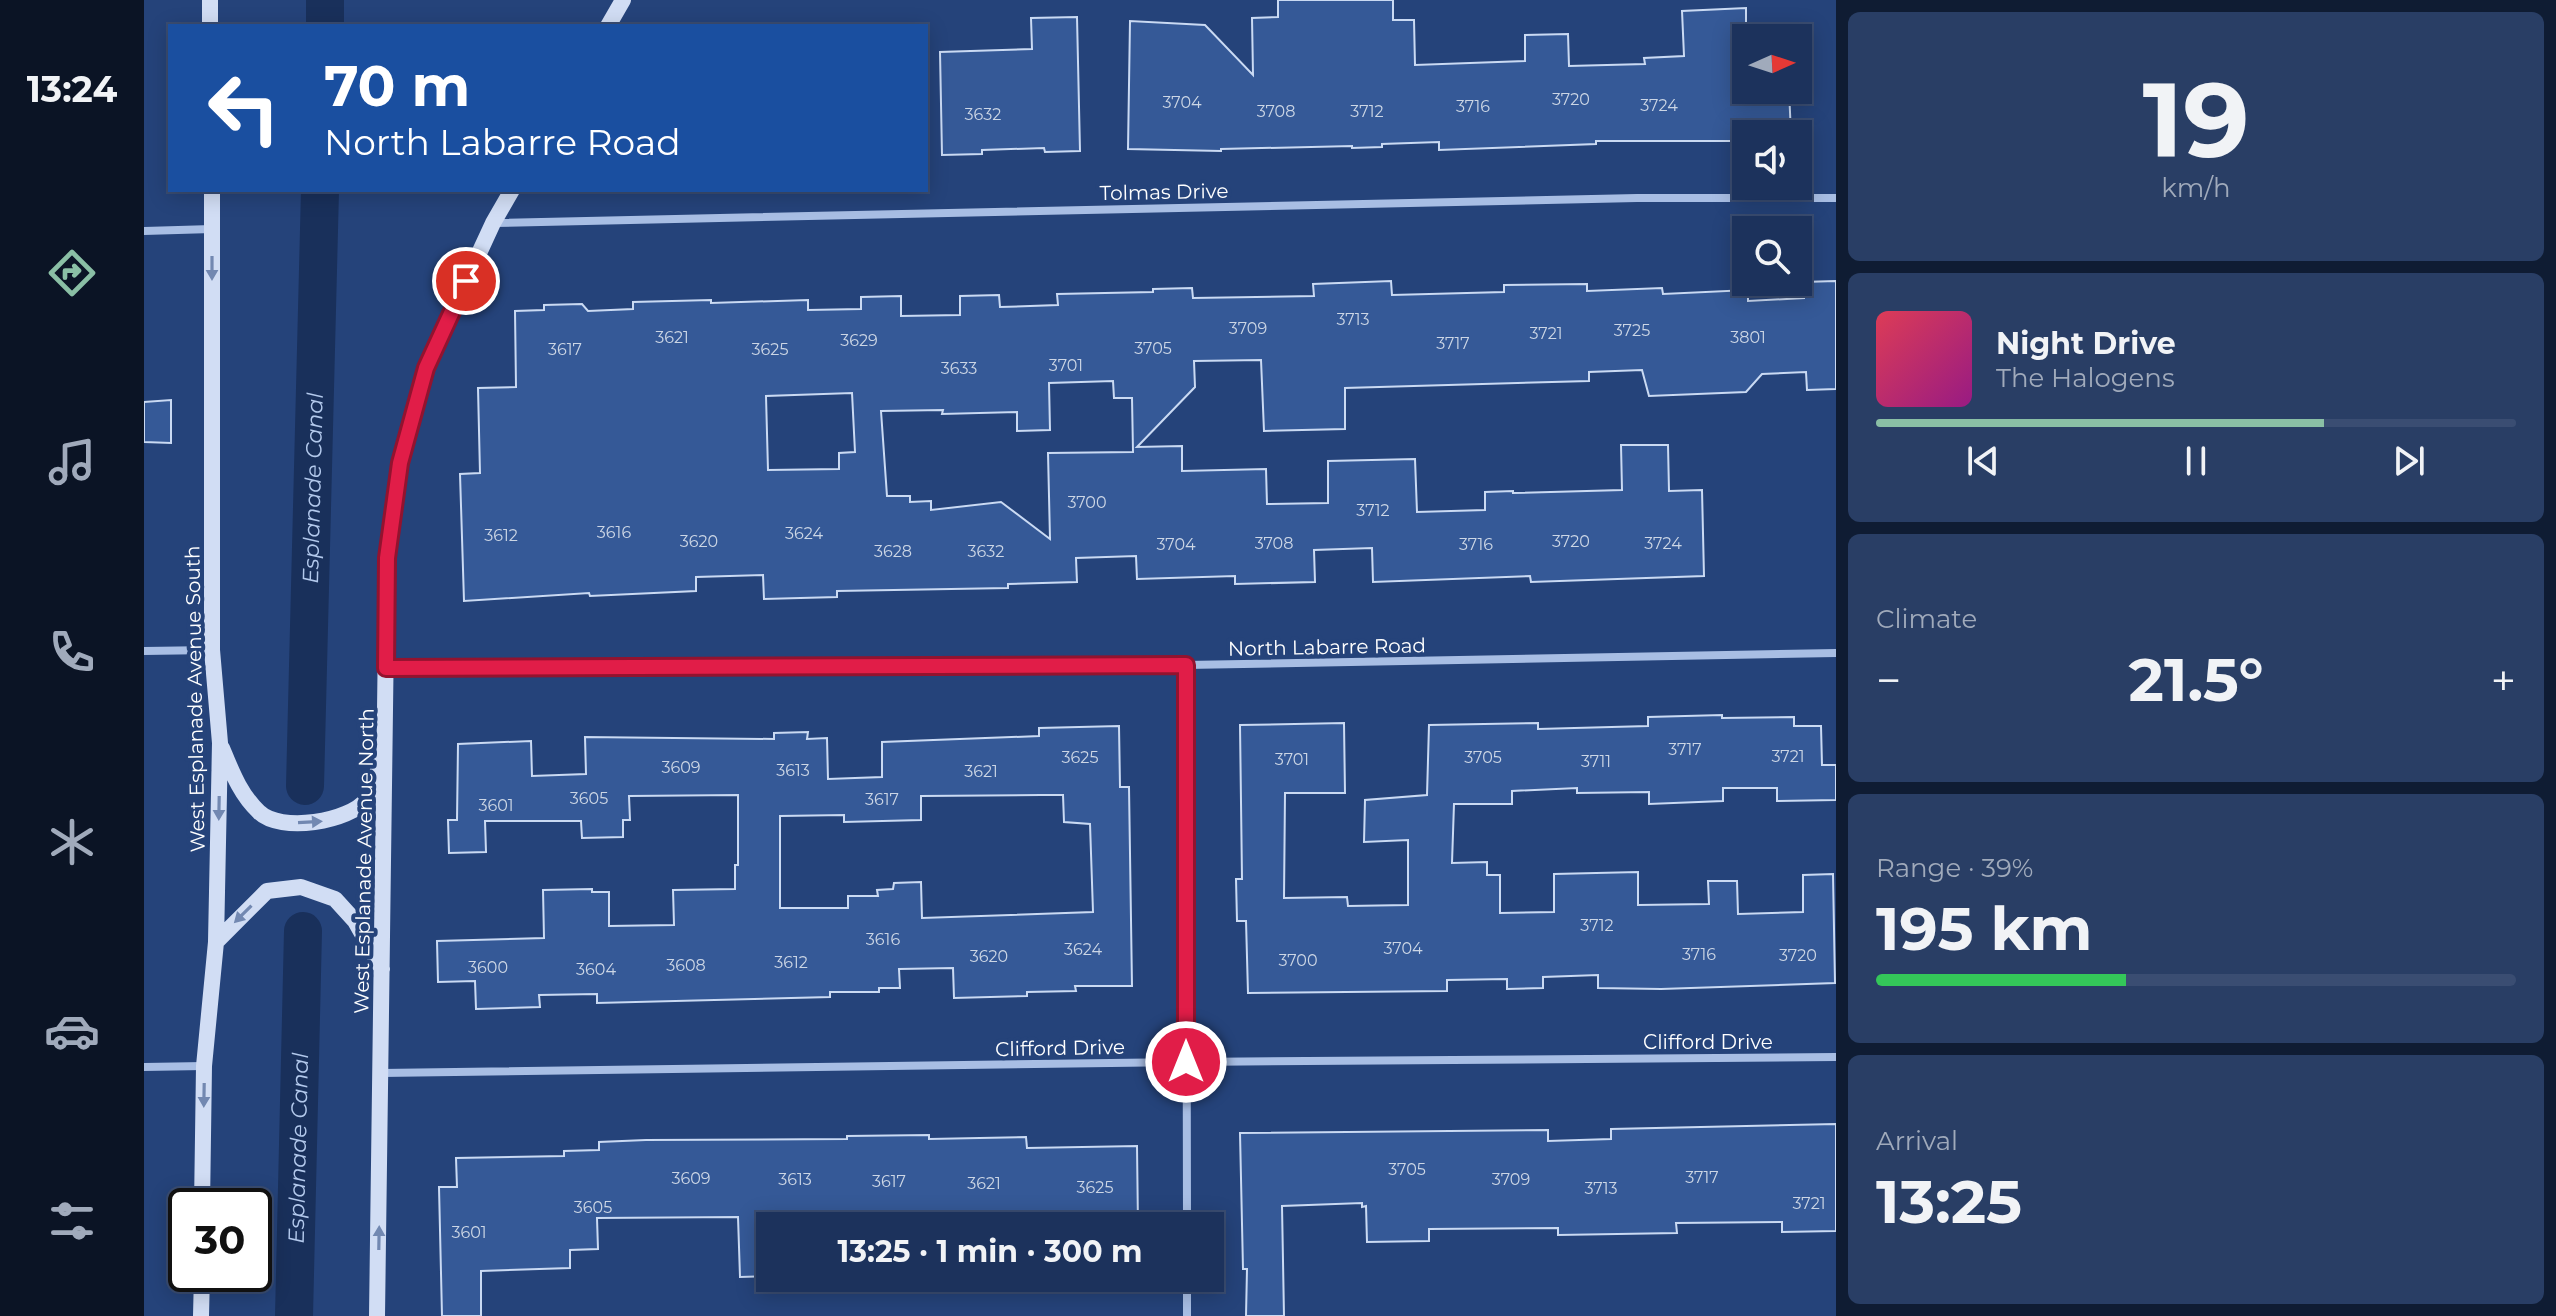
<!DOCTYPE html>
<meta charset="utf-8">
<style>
body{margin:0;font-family:Montserrat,sans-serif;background:#293e65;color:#f1f3f6;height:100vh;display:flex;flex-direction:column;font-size:30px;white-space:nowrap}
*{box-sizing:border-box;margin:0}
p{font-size:26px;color:#a0aabb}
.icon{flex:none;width:44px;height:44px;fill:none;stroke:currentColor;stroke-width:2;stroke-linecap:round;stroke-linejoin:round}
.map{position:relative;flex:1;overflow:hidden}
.details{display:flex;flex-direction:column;gap:12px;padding:12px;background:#0f1c33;width:720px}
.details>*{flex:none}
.guide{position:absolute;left:24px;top:24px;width:760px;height:168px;border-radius:0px;box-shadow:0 4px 20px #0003,0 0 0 2px #3a4d72;background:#1a4fa0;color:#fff;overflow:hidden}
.needle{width:52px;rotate:87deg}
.fabs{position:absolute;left:1588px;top:24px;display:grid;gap:16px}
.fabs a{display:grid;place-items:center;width:80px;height:80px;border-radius:0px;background:#1c325c;box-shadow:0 4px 20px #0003,0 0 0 2px #3a4d72;font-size:40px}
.speed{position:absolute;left:24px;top:1188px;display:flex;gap:16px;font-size:40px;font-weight:700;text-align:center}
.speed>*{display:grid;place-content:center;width:104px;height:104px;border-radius:50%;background:#1c325c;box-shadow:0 4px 20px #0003,0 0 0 2px #3a4d72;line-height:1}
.speed .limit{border:4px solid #111;border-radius:12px;background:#fff;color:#111}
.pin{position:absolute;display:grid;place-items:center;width:68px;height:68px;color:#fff;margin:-34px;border:4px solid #fff;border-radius:50%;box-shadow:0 2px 8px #0007}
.me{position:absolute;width:88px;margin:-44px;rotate:0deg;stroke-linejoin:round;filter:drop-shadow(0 0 6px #0008)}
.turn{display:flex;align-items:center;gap:28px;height:168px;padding:0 24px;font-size:36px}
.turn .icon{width:104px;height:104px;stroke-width:2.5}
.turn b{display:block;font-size:56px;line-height:68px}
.big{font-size:60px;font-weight:700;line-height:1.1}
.details .tile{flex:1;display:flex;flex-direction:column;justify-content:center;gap:12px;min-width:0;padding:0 28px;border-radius:12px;background:#293e65}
.details .dial{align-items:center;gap:0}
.dial b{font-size:104px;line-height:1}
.song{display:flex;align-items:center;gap:24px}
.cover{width:96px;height:96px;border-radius:12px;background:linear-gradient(135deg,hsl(350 70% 55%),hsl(310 70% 35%))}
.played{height:8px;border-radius:4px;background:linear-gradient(90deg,#8abfa5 70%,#3a4d72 70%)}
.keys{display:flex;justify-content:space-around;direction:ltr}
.heat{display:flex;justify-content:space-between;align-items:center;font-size:44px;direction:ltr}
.charge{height:12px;border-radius:6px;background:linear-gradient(90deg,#34c759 39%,#3a4d72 0)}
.trip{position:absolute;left:612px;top:1212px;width:468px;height:80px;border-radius:0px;background:#1c325c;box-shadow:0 4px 20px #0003,0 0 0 2px #3a4d72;font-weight:700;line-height:80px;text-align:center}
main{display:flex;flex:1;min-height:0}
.tab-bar{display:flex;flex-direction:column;width:144px;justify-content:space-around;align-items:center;background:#0b1425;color:#a0aabb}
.tab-bar .icon{width:56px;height:56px}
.tab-bar .active{color:#8abfa5}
.tab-bar b{font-size:36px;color:#f1f3f6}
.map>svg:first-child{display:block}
</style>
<main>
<nav class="tab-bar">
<b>13:24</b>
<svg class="icon active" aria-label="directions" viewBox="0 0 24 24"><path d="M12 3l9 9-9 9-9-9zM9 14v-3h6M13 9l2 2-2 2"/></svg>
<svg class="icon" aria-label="music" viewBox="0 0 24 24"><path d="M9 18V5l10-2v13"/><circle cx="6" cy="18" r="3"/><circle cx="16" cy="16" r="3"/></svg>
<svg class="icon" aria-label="phone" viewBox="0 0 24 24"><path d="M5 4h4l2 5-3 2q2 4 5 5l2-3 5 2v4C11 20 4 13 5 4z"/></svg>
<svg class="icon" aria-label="climate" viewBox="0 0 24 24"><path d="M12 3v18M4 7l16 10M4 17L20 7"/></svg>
<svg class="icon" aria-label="car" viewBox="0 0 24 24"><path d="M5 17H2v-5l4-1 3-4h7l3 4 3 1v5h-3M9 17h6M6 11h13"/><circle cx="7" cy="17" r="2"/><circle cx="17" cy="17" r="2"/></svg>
<svg class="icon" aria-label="filters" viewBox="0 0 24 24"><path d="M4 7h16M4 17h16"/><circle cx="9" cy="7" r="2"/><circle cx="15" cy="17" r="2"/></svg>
</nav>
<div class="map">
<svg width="1692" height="1316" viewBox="0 0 1692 1316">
<rect width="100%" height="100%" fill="#25437a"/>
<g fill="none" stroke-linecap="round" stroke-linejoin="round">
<g stroke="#19305b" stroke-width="38">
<path d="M181 26V0"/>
<path id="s1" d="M161 786 176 190"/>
<path id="s2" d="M150 1316 159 931"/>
</g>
</g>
<path fill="#355997" stroke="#cadaf3" stroke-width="2" fill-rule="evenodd" d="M1134 0H1249V20H1270L1271 65 1381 61V35L1424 34 1425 66 1501 64 1500 58 1540 56 1538 11 1602 8V90H1645L1647 134H1602V141H1452V144L1295 150V142L1238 144V147L1208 148V146L1077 149V151L984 149 986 21 1061 25 1109 75 1108 18 1134 17Z
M933 17 936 151 901 152 900 148 838 150V154L798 155 796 52 888 49 887 18Z
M1247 281 1248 295 1360 292V285L1443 284V291L1518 288 1519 294 1604 290V301L1660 298 1659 282 1692 281V389L1663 390 1662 372 1618 374 1602 392 1505 396 1498 370 1445 372V381L1201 388V429L1120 431 1117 360 1050 361 1051 387 993 447 1038 446V471L1122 469 1123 504 1184 503V461L1271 459 1273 512 1341 510V492L1369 491V493L1478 490 1477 445H1524L1525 491 1558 490 1560 576 1387 582 1386 576 1229 582 1228 548 1170 550 1171 582 1091 584V576L993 579 992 556 932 558 933 582 864 584V588L693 591V597L620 599 619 575 552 577V591L446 596 445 593 320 601 316 474 336 473 334 388 372 387 371 311 400 310V305L438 304 444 311 489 309V302L567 300V303L664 300V310L717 309V297L757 296V316L816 315V296L855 295 856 307 914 305 913 294 1009 292V289L1048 288 1049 298 1170 296 1169 284ZM969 381 970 398H988L989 452 904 453 906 539 857 502 787 510V501L766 502V496H743L737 411 799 410 798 414 873 412V431L906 430 905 383ZM708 393 711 452 695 453V469L624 470 622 396Z
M27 400V443L0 442V402Z
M1578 715V718L1650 717V726H1677L1678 765H1692V800L1633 801V788H1579V801L1505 804V792L1433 793V788L1368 791V804H1310L1308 863 1343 862V875H1356V913L1410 912V874L1494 872V905L1565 904 1564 881H1593L1594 914 1659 912V875L1689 874 1691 983 1517 989 1454 988V975L1399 977V988L1363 989V979L1303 980V991L1104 993 1102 921H1093L1092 879H1098L1096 725 1200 723 1201 793H1141L1140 898 1203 897 1204 906 1264 905V840L1220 842 1221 800 1283 795 1285 725 1394 723V729L1504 726V717Z
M975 726 976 787H985L988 986H931L932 991 883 992V996L810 998 809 968 755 969 756 988H735V992H686V997L453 1003V994L395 995 396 1007 332 1009 331 981 294 982 293 941 400 938 399 890 448 889V892H465V926L530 925 529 890 591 889V865H594V795L485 796 486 820H479V837L438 838 437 821H341L342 852 305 853 304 820H313L314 744 387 741 388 776 442 774 441 737 630 739V733L664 732 663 739 683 738 684 779 738 777V742L895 736V728ZM897 795H919L920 822 946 824 949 912 778 918 777 882 750 883 749 889 733 890 734 896H704V908H636V816L700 815V822L777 820V796Z
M1692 1124V1231L1638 1232V1222L1532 1223 1533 1233 1414 1235V1228L1285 1229V1241L1223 1242 1222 1206 1218 1207V1203L1138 1206 1140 1316H1102L1103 1269H1099L1096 1133 1404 1130V1141L1467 1139V1129Z
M785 1135V1139L882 1137 883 1148 993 1146 994 1226H626V1276L596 1277 594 1217 453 1218 454 1249 426 1250V1268L337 1271V1316H298L295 1187H313L312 1158 420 1156V1151L455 1150V1142L502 1140 703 1139V1136Z"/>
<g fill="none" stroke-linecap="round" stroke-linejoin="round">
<path stroke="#a8bee4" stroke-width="8" d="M349 223 1493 198H1692
M0 231 68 229
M0 651 68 650
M1042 665 1043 1226
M242 668 1042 665 1692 653
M0 1067 60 1066
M237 1073 1042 1062 1692 1057
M1043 1278V1316"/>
<path stroke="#d1ddf4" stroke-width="16" d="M66 0V26
M464 26 479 0
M78 748C88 772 96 794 115 812 136 833 206 822 223 799 230 790 232 774 236 764
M72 942 123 891 157 887 191 899 211 921 238 969
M58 1206 60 1066 72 942 76 743 68 650V190
M57 1316 58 1274
M233 1316 243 558 256 463 282 368 349 223 368 190"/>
</g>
<defs><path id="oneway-solid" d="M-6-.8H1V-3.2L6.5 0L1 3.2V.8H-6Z" transform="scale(2)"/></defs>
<g fill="#7288b1">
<use href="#oneway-solid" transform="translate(68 268) rotate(90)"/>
<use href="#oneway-solid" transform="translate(75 808) rotate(91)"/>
<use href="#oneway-solid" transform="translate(166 822) rotate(-3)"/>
<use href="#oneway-solid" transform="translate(99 914) rotate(135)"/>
<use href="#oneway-solid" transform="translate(60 1095) rotate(91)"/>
<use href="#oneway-solid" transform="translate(235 1238) rotate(-89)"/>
</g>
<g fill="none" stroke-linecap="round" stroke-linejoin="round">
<g stroke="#92132f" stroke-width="20">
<path id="route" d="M322 281 282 368 256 463 243 558 242 668 1042 665V1062"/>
</g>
<use href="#route" stroke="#e11d48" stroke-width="14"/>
</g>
<g text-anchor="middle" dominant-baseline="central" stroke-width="8" stroke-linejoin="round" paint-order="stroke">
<g font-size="16" fill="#ccd6e5">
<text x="1427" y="99">3720</text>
<text x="1038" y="102">3704</text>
<text x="1515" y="105">3724</text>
<text x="1329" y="106">3716</text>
<text x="1132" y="111">3708</text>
<text x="1223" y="111">3712</text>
<text x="839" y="114">3632</text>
<text x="1209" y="319">3713</text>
<text x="1104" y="328">3709</text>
<text x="1488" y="330">3725</text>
<text x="1402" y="333">3721</text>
<text x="528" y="337">3621</text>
<text x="1604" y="337">3801</text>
<text x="715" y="340">3629</text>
<text x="1309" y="343">3717</text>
<text x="1009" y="348">3705</text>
<text x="421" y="349">3617</text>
<text x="626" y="349">3625</text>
<text x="922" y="365">3701</text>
<text x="815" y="368">3633</text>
<text x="943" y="502">3700</text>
<text x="1229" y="510">3712</text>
<text x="470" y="532">3616</text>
<text x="660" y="533">3624</text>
<text x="357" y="535">3612</text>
<text x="555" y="541">3620</text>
<text x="1427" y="541">3720</text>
<text x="1130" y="543">3708</text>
<text x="1519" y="543">3724</text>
<text x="1032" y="544">3704</text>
<text x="1332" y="544">3716</text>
<text x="749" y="551">3628</text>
<text x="842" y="551">3632</text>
<text x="1541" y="749">3717</text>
<text x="1644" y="756">3721</text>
<text x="936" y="757">3625</text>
<text x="1339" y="757">3705</text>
<text x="1148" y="759">3701</text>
<text x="1452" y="761">3711</text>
<text x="537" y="767">3609</text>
<text x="649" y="770">3613</text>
<text x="837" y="771">3621</text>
<text x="445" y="798">3605</text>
<text x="738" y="799">3617</text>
<text x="352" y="805">3601</text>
<text x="1453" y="925">3712</text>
<text x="739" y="939">3616</text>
<text x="1259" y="948">3704</text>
<text x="939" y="949">3624</text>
<text x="1555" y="954">3716</text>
<text x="1654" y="955">3720</text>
<text x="845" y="956">3620</text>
<text x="1154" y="960">3700</text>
<text x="647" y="962">3612</text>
<text x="542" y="965">3608</text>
<text x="344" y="967">3600</text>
<text x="452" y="969">3604</text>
<text x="1263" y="1169">3705</text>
<text x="1558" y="1177">3717</text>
<text x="547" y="1178">3609</text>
<text x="651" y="1179">3613</text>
<text x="1367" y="1179">3709</text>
<text x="745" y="1181">3617</text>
<text x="840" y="1183">3621</text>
<text x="951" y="1187">3625</text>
<text x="1457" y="1188">3713</text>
<text x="1665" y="1203">3721</text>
<text x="449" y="1207">3605</text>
<text x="325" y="1232">3601</text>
</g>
<g font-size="20" fill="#fff" stroke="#25437a">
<text transform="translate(1020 192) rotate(-1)">Tolmas Drive</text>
<text transform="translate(1183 647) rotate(-1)">North Labarre Road</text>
<text transform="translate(51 699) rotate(-91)">West Esplanade Avenue South</text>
<text transform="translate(220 861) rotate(-89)">West Esplanade Avenue North</text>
<text x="1564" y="1042">Clifford Drive</text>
<text transform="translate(916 1048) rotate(-1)">Clifford Drive</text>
</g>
<g font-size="22" font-style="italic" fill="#b3c9ec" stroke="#25437a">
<text stroke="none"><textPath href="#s1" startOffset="298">Esplanade Canal</textPath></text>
<text stroke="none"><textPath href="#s2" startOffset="168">Esplanade Canal</textPath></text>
</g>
</g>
</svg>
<div class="fabs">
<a><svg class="needle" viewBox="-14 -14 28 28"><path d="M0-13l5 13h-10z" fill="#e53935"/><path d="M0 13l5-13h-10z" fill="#a0aabb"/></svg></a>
<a><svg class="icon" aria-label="sound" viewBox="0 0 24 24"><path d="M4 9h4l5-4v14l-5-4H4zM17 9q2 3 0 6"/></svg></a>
<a><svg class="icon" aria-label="search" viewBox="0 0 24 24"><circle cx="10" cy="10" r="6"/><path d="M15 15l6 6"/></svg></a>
</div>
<div class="speed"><div class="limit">30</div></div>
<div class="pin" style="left:322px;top:281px;background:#d93025"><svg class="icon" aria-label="arrive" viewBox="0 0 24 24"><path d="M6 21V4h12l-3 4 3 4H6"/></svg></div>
<svg class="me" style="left:1042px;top:1062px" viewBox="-20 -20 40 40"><circle r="17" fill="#e11d48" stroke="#fff" stroke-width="3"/><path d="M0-11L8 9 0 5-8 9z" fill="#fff"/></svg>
<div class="trip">13:25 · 1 min · 300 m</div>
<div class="guide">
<div class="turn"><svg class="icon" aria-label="left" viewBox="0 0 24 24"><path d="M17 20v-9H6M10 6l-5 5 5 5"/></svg><div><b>70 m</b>North Labarre Road</div></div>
</div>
</div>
<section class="details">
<div class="tile dial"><b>19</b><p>km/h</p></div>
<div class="tile">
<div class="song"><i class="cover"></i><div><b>Night Drive</b><p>The Halogens</p></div></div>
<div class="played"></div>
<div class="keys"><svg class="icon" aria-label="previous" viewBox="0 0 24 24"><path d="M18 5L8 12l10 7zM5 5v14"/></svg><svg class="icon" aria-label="pause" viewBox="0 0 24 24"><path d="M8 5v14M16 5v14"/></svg><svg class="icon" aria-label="next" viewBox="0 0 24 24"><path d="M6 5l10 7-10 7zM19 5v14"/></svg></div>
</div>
<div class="tile"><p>Climate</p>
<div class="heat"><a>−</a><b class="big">21.5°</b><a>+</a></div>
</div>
<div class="tile"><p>Range · 39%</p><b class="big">195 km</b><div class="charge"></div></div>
<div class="tile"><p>Arrival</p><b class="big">13:25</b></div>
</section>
</main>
